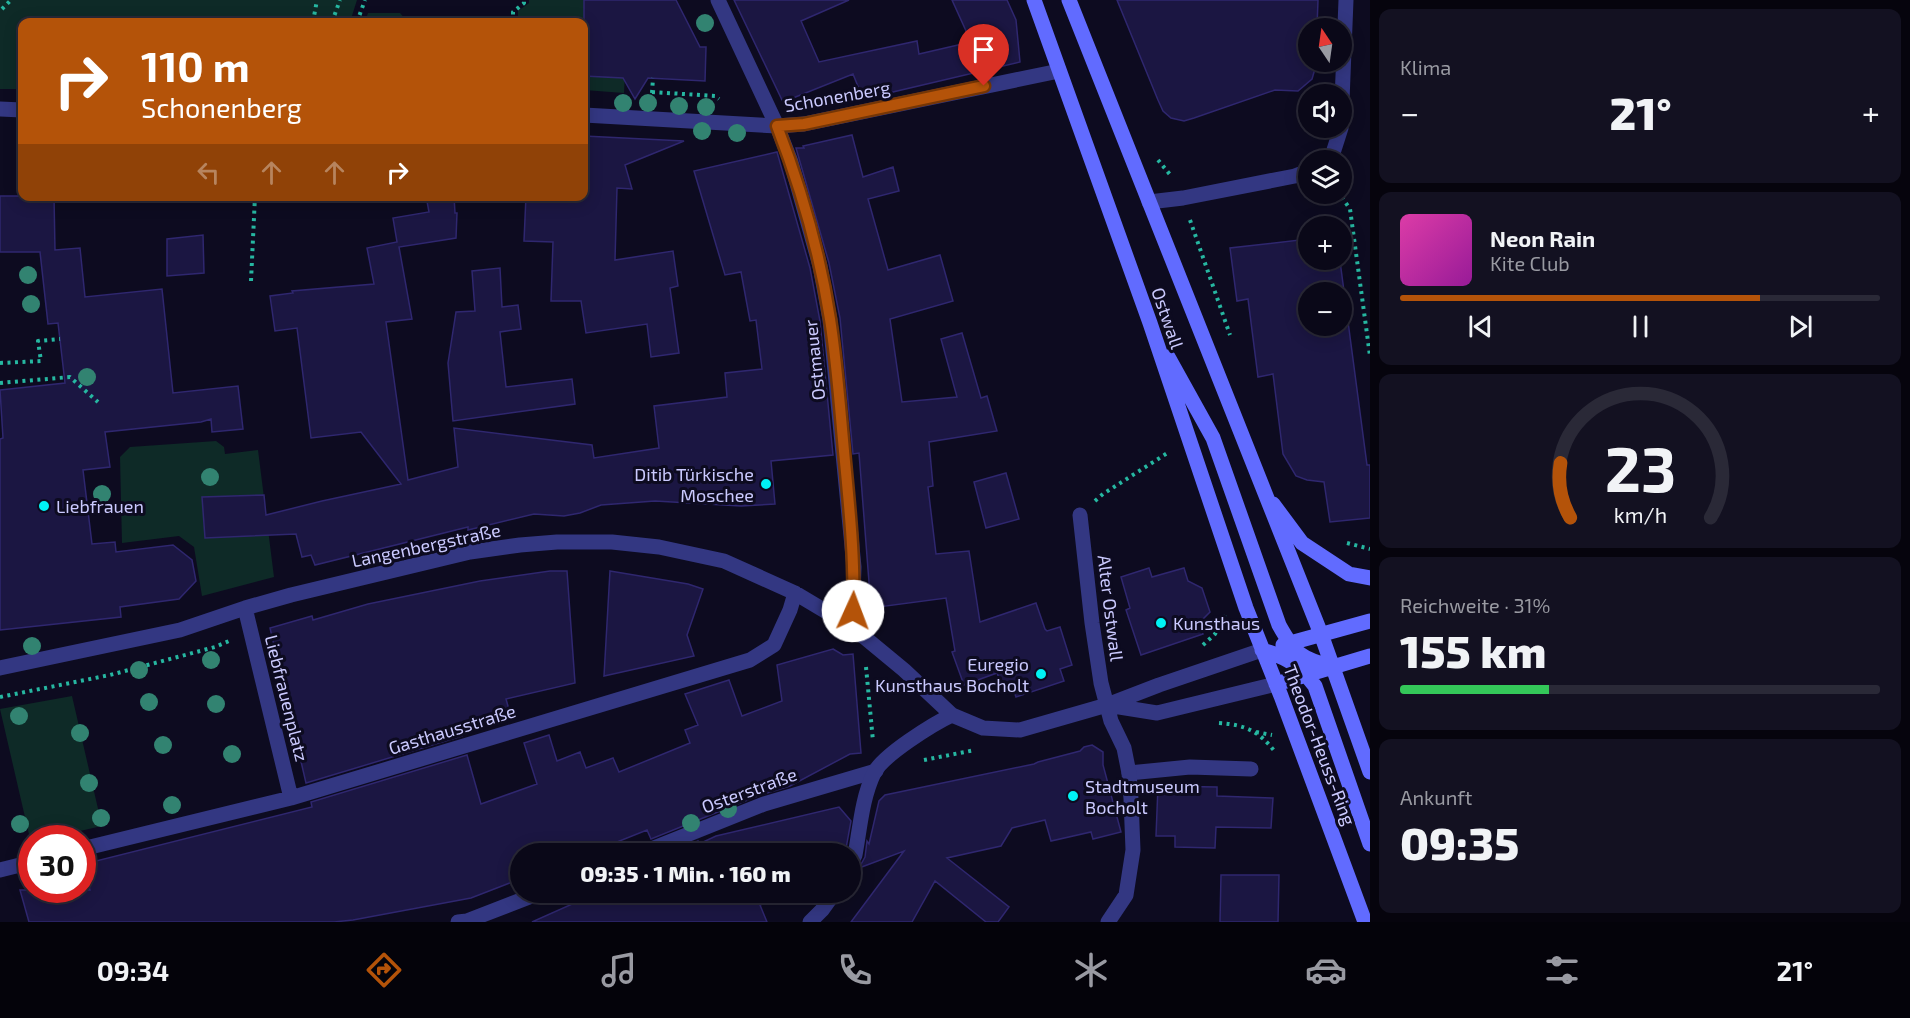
<!DOCTYPE html>
<html lang="de">
<meta charset="utf-8">
<style>
body{margin:0;font-family:"Exo 2",sans-serif;background:#131121;color:#f1f3f6;height:100vh;display:flex;flex-direction:column;font-size:22px;white-space:nowrap}
*{box-sizing:border-box;margin:0}
p{font-size:20px;color:#999aa2}
.icon{flex:none;width:33px;height:33px;fill:none;stroke:currentColor;stroke-width:2;stroke-linecap:round;stroke-linejoin:round}
.map{position:relative;flex:1;overflow:hidden}
.drawer{display:flex;flex-direction:column;gap:9px;padding:9px;background:#06040d;width:540px}
.drawer>*{flex:none}
.hud{position:absolute;left:18px;top:18px;width:570px;height:183px;border-radius:12px;box-shadow:0 3px 15px #0003,0 0 0 2px #2a2937;background:#b45309;color:#fff;overflow:hidden}
.needle{width:39px;rotate:347deg}
.tools{position:absolute;left:1298px;top:18px;display:grid;gap:12px}
.tools a{display:grid;place-items:center;width:54px;height:54px;border-radius:50%;background:#0a0818;box-shadow:0 3px 15px #0003,0 0 0 2px #2a2937;font-size:30px}
.speed{position:absolute;left:18px;top:825px;display:flex;gap:12px;font-size:30px;font-weight:700;text-align:center}
.speed>*{display:grid;place-content:center;width:78px;height:78px;border-radius:50%;background:#0a0818;box-shadow:0 3px 15px #0003,0 0 0 2px #2a2937;line-height:1}
.speed .limit{border:9px solid #d22;background:#fff;color:#111}
.pin{position:absolute;display:grid;place-items:center;width:51px;height:51px;color:#fff;margin:-62px -26px;border-radius:50% 50% 50% 0;rotate:-45deg;box-shadow:0 0 6px #0007}
.pin .icon{rotate:45deg}
.me{position:absolute;width:66px;margin:-33px;rotate:2deg;stroke-linejoin:round;filter:drop-shadow(0 0 4px #0008)}
.turn{display:flex;align-items:center;gap:21px;height:126px;padding:0 24px;font-size:27px}
.turn .icon{width:78px;height:78px;stroke-width:2.5}
.turn b{display:block;font-size:42px;line-height:51px}
.lanes{display:flex;align-items:center;height:57px;padding:0 24px;background:#0003;justify-content:center;gap:30px;direction:ltr}
.lanes .off{opacity:.35}
.big{font-size:45px;font-weight:800;line-height:1.1}
.drawer .card{flex:1;display:flex;flex-direction:column;justify-content:center;gap:9px;min-width:0;padding:0 21px;border-radius:12px;background:#131121}
.drawer .dial{align-items:center;gap:0}
.dial svg{height:156px;overflow:visible;fill:none;stroke:#2a2937;stroke-width:7;stroke-linecap:round;text-anchor:middle}
.dial text{fill:#f1f3f6;stroke:none}
.song{display:flex;align-items:center;gap:18px}
.cover{width:72px;height:72px;border-radius:9px;background:linear-gradient(135deg,hsl(320 70% 55%),hsl(300 70% 35%))}
.played{height:6px;border-radius:3px;background:linear-gradient(90deg,#b45309 75%,#2a2937 75%)}
.keys{display:flex;justify-content:space-around;direction:ltr}
.heat{display:flex;justify-content:space-between;align-items:center;font-size:33px;direction:ltr}
.charge{height:9px;border-radius:4px;background:linear-gradient(90deg,#34c759 31%,#2a2937 0)}
.trip{position:absolute;left:510px;top:843px;width:351px;height:60px;border-radius:30px;background:#0a0818;box-shadow:0 3px 15px #0003,0 0 0 2px #2a2937;font-weight:800;line-height:60px;text-align:center}
.tabs{display:flex;height:96px;justify-content:space-around;align-items:center;background:#04030a;color:#999aa2}
.tabs .icon{width:42px;height:42px}
.tabs .current{color:#b45309}
.tabs b{font-size:27px;color:#f1f3f6}
main{display:flex;flex:1;min-height:0}
.map>svg:first-child{display:block}
</style>
<main>
<div class="map">
<svg width="1370" height="922" viewBox="0 0 1370 922">
<rect width="100%" height="100%" fill="#0d0b20"/>
<path fill="#0e2a27" d="M0 0H357L350 22H22V89H0Z
M529 0H595L625 73 624 93 584 90V22H518V11L529 3Z
M368 13H400L406 20 484 18 485 22H365Z
M216 441 224 447 225 454 258 450 274 577 202 596 194 547 179 536 122 543 120 457 130 447Z
M72 696 102 826 49 838H32L31 843 0 709Z"/>
<path fill="#1b1642" stroke="#2f276f" stroke-width="1.5" fill-rule="evenodd" d="M584 0H676L700 47H706L705 81 648 78 635 99 623 78 584 76Z
M734 0H849L801 21 819 62 917 41 919 54 971 42 952 0H1007L1016 20 1020 62 863 99 853 74 783 102Z
M1117 0H1318L1317 28H1308V62H1317L1312 79 1298 91 1275 90 1194 118 1184 121 1171 118 1163 111 1158 100Z
M852 135 863 177 893 167 899 191 868 199 888 270 940 255 953 301 890 319 902 402 957 397 941 339 962 333 981 398 987 396 997 431 929 442 933 486 928 487 936 554 969 551 980 622 1036 603 1045 629 1047 631 1060 627 1072 665 1060 669 1064 681 1016 697 1012 685 1003 688 997 673 964 685 952 652 955 651 946 598 871 608 859 453 853 454 840 318 829 263 796 148H804L803 146Z
M584 136 684 141 625 165 632 189 617 188 615 260 673 251 678 286 670 288 679 353 651 357 647 324 586 333 581 301H551L553 242 524 241 526 196H584Z
M777 152 810 268 820 321 833 455 771 461 775 504 741 506 655 501 601 505 580 513 564 516 534 514 468 530V527L315 565 311 555 302 557 296 534 205 538 202 497 264 495 266 515 322 501 401 484 361 432 311 438 297 328 275 331 270 296 293 293 292 291 374 284 367 248 397 242 393 218 429 212 426 196H454L455 213H457L456 238 399 247 412 319 386 322 408 480 458 467 454 428 592 445 594 458 659 448 654 406 727 397 725 373 762 369 756 320 750 321 741 272 725 275 694 171Z
M0 196H54L55 250 80 248 85 297 162 289 173 393 238 386 243 429 212 432 211 419 201 422 105 432 110 467 83 470 92 544 115 542 116 552 173 545 192 560 196 581 179 599 120 607 121 617 0 630V439L3 438 0 390 65 383 58 323 48 324 40 252H0Z
M203 235 204 273 167 276V239Z
M1308 239V260H1326L1327 262 1340 261 1367 465H1370V518L1330 522 1324 482 1307 480 1296 476 1283 454 1273 374 1258 377 1248 299 1237 301 1230 248ZM1308 292H1341V326H1308Z
M500 268 502 307 518 305 521 329 500 332 506 387 572 379 575 404 453 421 448 363 456 312 475 311 472 271Z
M1006 473 1019 519 986 528 974 482Z
M1149 568 1152 577 1184 568 1188 581 1202 588 1210 612 1199 623 1203 634 1141 655 1126 610 1130 608 1121 577Z
M550 571H567L575 683 506 699 511 717 460 731 462 736 306 783 270 628 312 616 313 620 368 604 480 581Z
M610 571 688 584 703 589 687 635 694 656 604 676Z
M833 649 843 655 853 654 861 753 850 754 790 786 760 795 651 839 647 830 587 854H520V879L471 898 353 920 334 922H29L20 890H90L84 864 312 807 311 802 467 755 481 804 537 784 524 743 549 735 557 761 580 752 586 768 613 758 619 772 690 743 685 730 698 725 685 694 729 680 742 716 782 701 777 665Z
M1092 745 1103 752V765L1121 832 1093 839 1091 832 1051 841 1045 820 1012 828 1001 846 947 858 1009 907 998 922H986L935 881 912 922H851L904 851 859 868 865 857 867 841 869 844 879 801 885 795 1034 764 1038 762 1080 751 1084 747Z
M1158 786 1217 787V796L1273 798 1271 828 1216 827 1215 848 1175 847V836H1156Z
M839 807 851 821 845 854H667L698 841 699 844 716 836Z
M1221 875H1279L1278 922H1220Z
M599 892H794L760 905 767 922H532Z"/>
<g fill="none" stroke-linecap="round" stroke-linejoin="round">
<path stroke="#26b7a1" stroke-width="4" stroke-dasharray="3 4.5" stroke-linecap="butt" d="M2 9 11 0
M313 22 317 0
M332 22 340 0
M357 22 365 0
M513 22V12L524 3V0
M652 92 715 96 719 99
M652 93 653 78
M1158 160 1172 177
M1335 194 1341 196 1350 209 1370 356
M1190 220 1230 335
M251 281 255 196
M0 363 41 361 38 341 60 339
M0 383 70 377 98 402
M1095 501 1103 494 1169 452
M1347 543 1370 549
M1203 645 1215 634 1225 615
M866 667 873 741
M0 697 110 675 215 647 229 641
M1219 723C1246 725 1259 731 1276 753
M1256 732 1272 735
M924 760 975 750"/>
<path stroke="#333782" stroke-width="15" d="M1129 773 1190 767 1251 769"/>
<path stroke="#333782" stroke-width="15" d="M639 854 764 804 876 771
M458 922 467 921 542 892"/>
<path stroke="#333782" stroke-width="15" d="M718 0 777 126 791 162 820 266 830 320 854 567 852 627
M0 109 22 110
M584 115 777 126 804 124 1059 71
M1341 126 1346 0
M1327 160 1333 153 1341 128
M1149 202 1183 198 1295 176 1308 171
M1080 515 1092 623 1101 683 1111 721 1124 748 1129 773 1131 799 1133 850 1126 895 1108 922
M245 608 291 798
M0 668 180 630 245 608 291 595 470 552 520 545 557 542H612L659 547 724 561 795 593 852 627 904 670 952 715 983 728 1020 730 1107 705 1159 685 1262 650
M1107 705 1157 713 1276 684
M82 849 291 798 750 660 774 645 790 610 795 593
M850 864 855 855C860 828 862 798 874 773 883 755 933 724 952 715
M0 870 32 862
M810 922 822 910 835 892"/>
<path stroke="#616bff" stroke-width="15" d="M1034 0 1150 323 1246 608 1281 696 1365 922
M1069 0 1321 634 1370 772
M1168 357 1213 438 1279 625C1295 654 1301 659 1333 667
M1273 504 1302 543 1349 574 1370 578
M1283 645 1370 621
M1262 650C1287 657 1299 665 1315 686L1370 844
M1276 684 1370 656"/>
</g>
<g fill="#328371">
<circle cx="705" cy="23" r="9"/>
<circle cx="623" cy="103" r="9"/>
<circle cx="648" cy="103" r="9"/>
<circle cx="679" cy="106" r="9"/>
<circle cx="706" cy="107" r="9"/>
<circle cx="702" cy="131" r="9"/>
<circle cx="737" cy="133" r="9"/>
<circle cx="28" cy="275" r="9"/>
<circle cx="31" cy="304" r="9"/>
<circle cx="87" cy="377" r="9"/>
<circle cx="210" cy="477" r="9"/>
<circle cx="102" cy="494" r="9"/>
<circle cx="32" cy="646" r="9"/>
<circle cx="211" cy="660" r="9"/>
<circle cx="139" cy="670" r="9"/>
<circle cx="149" cy="702" r="9"/>
<circle cx="216" cy="704" r="9"/>
<circle cx="19" cy="716" r="9"/>
<circle cx="80" cy="733" r="9"/>
<circle cx="163" cy="745" r="9"/>
<circle cx="232" cy="754" r="9"/>
<circle cx="89" cy="783" r="9"/>
<circle cx="172" cy="805" r="9"/>
<circle cx="728" cy="809" r="9"/>
<circle cx="101" cy="818" r="9"/>
<circle cx="691" cy="823" r="9"/>
<circle cx="20" cy="824" r="9"/>
</g>
<g fill="none" stroke-linecap="round" stroke-linejoin="round">
<g stroke="#753606" stroke-width="15">
<path id="route" d="M853 611C855 557 849 505 844 451 840 408 837 363 830 319 820 254 801 188 777 126L804 124 984 86"/>
</g>
<use href="#route" stroke="#b45309" stroke-width="10"/>
</g>
<g fill="#00f2f5" stroke="#0d0b20" stroke-width="2">
<circle cx="766" cy="484" r="6"/>
<circle cx="44" cy="506" r="6"/>
<circle cx="1161" cy="623" r="6"/>
<circle cx="1041" cy="674" r="6"/>
<circle cx="1073" cy="796" r="6"/>
</g>
<g text-anchor="middle" dominant-baseline="central" stroke-width="6" stroke-linejoin="round" paint-order="stroke">
<g font-size="18" fill="#cbcaff" stroke="#0d0b20">
<text transform="translate(837 96) rotate(-10)">Schonenberg</text>
<text transform="translate(1168 318) rotate(71)">Ostwall</text>
<text transform="translate(814 360) rotate(-96)">Ostmauer</text>
<text transform="translate(426 545) rotate(-12)">Langenbergstraße</text>
<text transform="translate(1111 608) rotate(83)">Alter Ostwall</text>
<text transform="translate(287 698) rotate(76)">Liebfrauenplatz</text>
<text transform="translate(452 729) rotate(-17)">Gasthausstraße</text>
<text transform="translate(1320 745) rotate(69)">Theodor-Heuss-Ring</text>
<text transform="translate(749 790) rotate(-20)">Osterstraße</text>
</g>
<g font-size="18" fill="#cbcaff" stroke="#0d0b20" text-anchor="start">
<text x="754" y="474" text-anchor="end">Ditib Türkische<tspan x="754" dy="21">Moschee</tspan></text>
<text x="56" y="506">Liebfrauen</text>
<text x="1173" y="623">Kunsthaus</text>
<text x="1029" y="664" text-anchor="end">Euregio<tspan x="1029" dy="21">Kunsthaus Bocholt</tspan></text>
<text x="1085" y="786">Stadtmuseum<tspan x="1085" dy="21">Bocholt</tspan></text>
</g>
</g>
</svg>
<div class="tools">
<a><svg class="needle" viewBox="-14 -14 28 28"><path d="M0-13l5 13h-10z" fill="#e53935"/><path d="M0 13l5-13h-10z" fill="#999aa2"/></svg></a>
<a><svg class="icon" aria-label="sound" viewBox="0 0 24 24"><path d="M4 9h4l5-4v14l-5-4H4zM17 9q2 3 0 6"/></svg></a>
<a><svg class="icon" aria-label="layers" viewBox="0 0 24 24"><path d="M12 4l9 5-9 5-9-5zM3 14l9 5 9-5"/></svg></a>
<a>+</a>
<a>−</a>
</div>
<div class="speed"><div class="limit">30</div></div>
<div class="pin" style="left:984px;top:86px;background:#d93025"><svg class="icon" aria-label="arrive" viewBox="0 0 24 24"><path d="M6 21V4h12l-3 4 3 4H6"/></svg></div>
<svg class="me" style="left:853px;top:611px" viewBox="-20 -20 40 40"><circle r="19" fill="#fff"/><path d="M0-13L10 11 0 6-10 11z" fill="#b45309"/></svg>
<div class="trip">09:35 · 1 Min. · 160 m</div>
<div class="hud">
<div class="turn"><svg class="icon" aria-label="right" viewBox="0 0 24 24"><path d="M7 20v-9h11M14 6l5 5-5 5"/></svg><div><b>110 m</b>Schonenberg</div></div>
<div class="lanes"><svg class="icon off" aria-label="left" viewBox="0 0 24 24"><path d="M17 20v-9H6M10 6l-5 5 5 5"/></svg><svg class="icon off" aria-label="ahead" viewBox="0 0 24 24"><path d="M12 20V5M6 11l6-6 6 6"/></svg><svg class="icon off" aria-label="ahead" viewBox="0 0 24 24"><path d="M12 20V5M6 11l6-6 6 6"/></svg><svg class="icon" aria-label="right" viewBox="0 0 24 24"><path d="M7 20v-9h11M14 6l5 5-5 5"/></svg></div>
</div>
</div>
<section class="drawer">
<div class="card"><p>Klima</p>
<div class="heat"><a>−</a><b class="big">21°</b><a>+</a></div>
</div>
<div class="card">
<div class="song"><i class="cover"></i><div><b>Neon Rain</b><p>Kite Club</p></div></div>
<div class="played"></div>
<div class="keys"><svg class="icon" aria-label="previous" viewBox="0 0 24 24"><path d="M18 5L8 12l10 7zM5 5v14"/></svg><svg class="icon" aria-label="pause" viewBox="0 0 24 24"><path d="M8 5v14M16 5v14"/></svg><svg class="icon" aria-label="next" viewBox="0 0 24 24"><path d="M6 5l10 7-10 7zM19 5v14"/></svg></div>
</div>
<div class="card dial"><svg viewBox="0 0 100 80">
<path d="M14 69A42 42 0 1 1 86 69"/>
<path d="M14 69A42 42 0 0 1 9 41" stroke="#b45309"/>
<text x="50" y="56" font-size="32" font-weight="700">23</text>
<text x="50" y="72" font-size="11">km/h</text>
</svg></div>
<div class="card"><p>Reichweite · 31%</p><b class="big">155 km</b><div class="charge"></div></div>
<div class="card"><p>Ankunft</p><b class="big">09:35</b></div>
</section>
</main>
<nav class="tabs">
<b>09:34</b>
<svg class="icon current" aria-label="directions" viewBox="0 0 24 24"><path d="M12 3l9 9-9 9-9-9zM9 14v-3h6M13 9l2 2-2 2"/></svg>
<svg class="icon" aria-label="music" viewBox="0 0 24 24"><path d="M9 18V5l10-2v13"/><circle cx="6" cy="18" r="3"/><circle cx="16" cy="16" r="3"/></svg>
<svg class="icon" aria-label="phone" viewBox="0 0 24 24"><path d="M5 4h4l2 5-3 2q2 4 5 5l2-3 5 2v4C11 20 4 13 5 4z"/></svg>
<svg class="icon" aria-label="climate" viewBox="0 0 24 24"><path d="M12 3v18M4 7l16 10M4 17L20 7"/></svg>
<svg class="icon" aria-label="car" viewBox="0 0 24 24"><path d="M5 17H2v-5l4-1 3-4h7l3 4 3 1v5h-3M9 17h6M6 11h13"/><circle cx="7" cy="17" r="2"/><circle cx="17" cy="17" r="2"/></svg>
<svg class="icon" aria-label="filters" viewBox="0 0 24 24"><path d="M4 7h16M4 17h16"/><circle cx="9" cy="7" r="2"/><circle cx="15" cy="17" r="2"/></svg>
<b>21°</b>
</nav>
